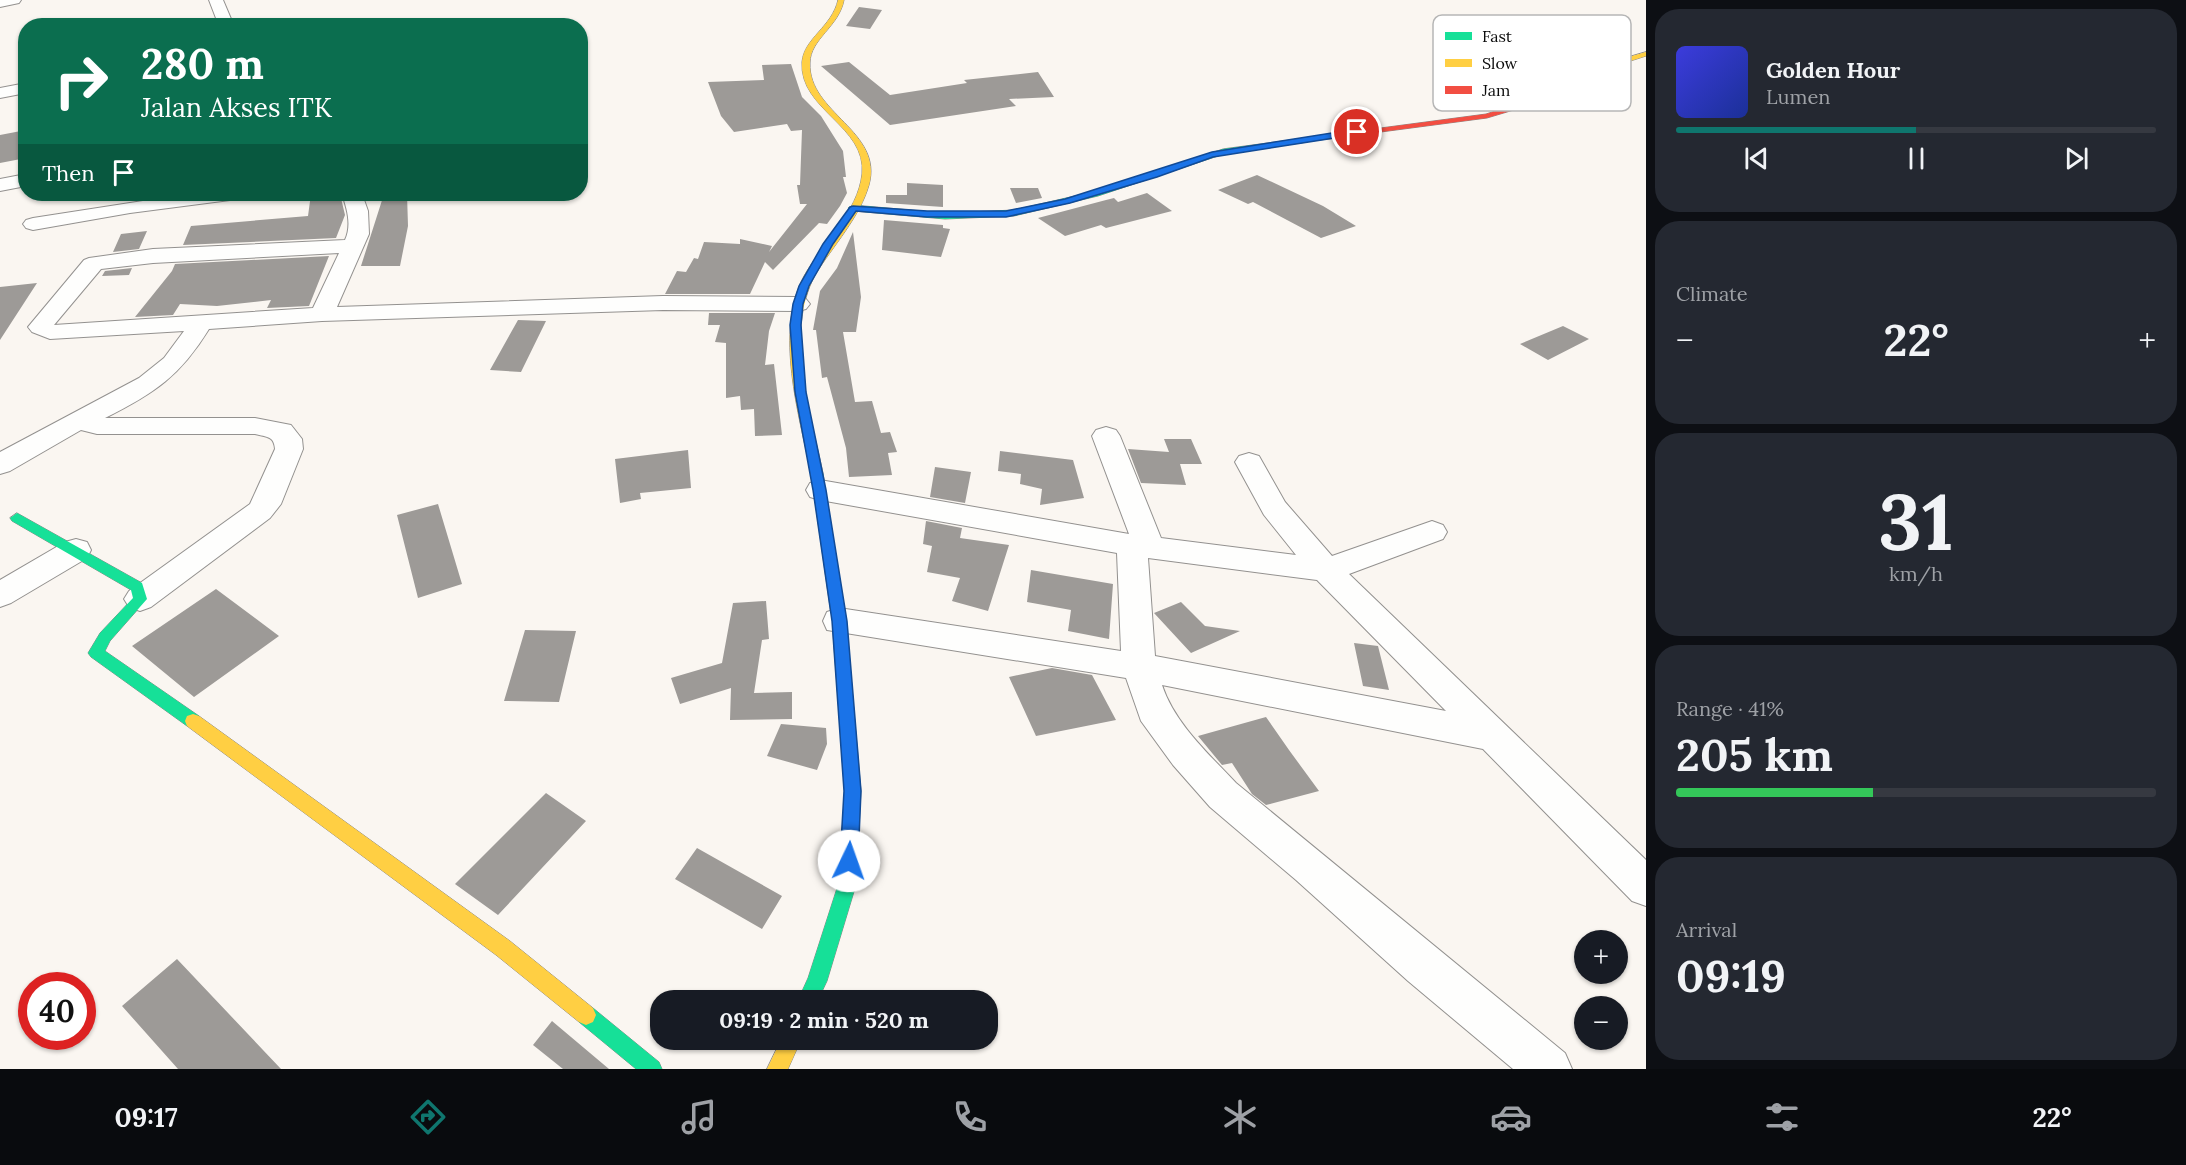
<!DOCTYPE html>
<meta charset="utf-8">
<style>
body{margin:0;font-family:Lora,serif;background:#242831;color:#f1f3f6;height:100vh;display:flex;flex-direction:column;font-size:22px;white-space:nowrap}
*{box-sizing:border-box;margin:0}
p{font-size:20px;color:#9ea1a6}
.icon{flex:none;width:33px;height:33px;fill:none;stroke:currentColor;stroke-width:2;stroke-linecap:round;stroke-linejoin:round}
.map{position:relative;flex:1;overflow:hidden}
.panel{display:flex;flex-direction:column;gap:9px;padding:9px;background:#0d0f14;width:540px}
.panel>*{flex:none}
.hud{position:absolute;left:18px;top:18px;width:570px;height:183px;border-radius:24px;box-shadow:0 2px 4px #0004;background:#0b6e4f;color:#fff;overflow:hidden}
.buttons{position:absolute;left:1574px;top:930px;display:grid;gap:12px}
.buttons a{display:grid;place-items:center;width:54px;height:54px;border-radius:50%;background:#171b24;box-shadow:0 2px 4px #0004;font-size:30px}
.speed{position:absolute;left:18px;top:972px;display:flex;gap:12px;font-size:30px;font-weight:700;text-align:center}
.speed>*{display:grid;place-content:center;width:78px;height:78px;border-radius:50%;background:#171b24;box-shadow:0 2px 4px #0004;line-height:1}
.speed .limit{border:9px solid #d22;background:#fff;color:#111}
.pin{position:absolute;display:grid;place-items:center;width:51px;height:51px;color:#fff;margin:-26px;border:3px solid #fff;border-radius:50%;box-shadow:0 2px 6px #0007}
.me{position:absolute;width:66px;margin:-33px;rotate:3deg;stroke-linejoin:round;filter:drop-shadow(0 0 4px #0008)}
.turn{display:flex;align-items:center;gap:21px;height:126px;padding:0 24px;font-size:27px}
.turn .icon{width:78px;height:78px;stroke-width:2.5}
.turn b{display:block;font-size:42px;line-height:51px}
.then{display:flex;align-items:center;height:57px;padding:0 24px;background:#0003;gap:12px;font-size:22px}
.big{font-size:45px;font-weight:800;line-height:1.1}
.panel .tile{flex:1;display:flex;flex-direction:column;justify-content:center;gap:9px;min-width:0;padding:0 21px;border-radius:24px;background:#242831}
.panel .dial{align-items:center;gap:0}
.dial b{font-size:78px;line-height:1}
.song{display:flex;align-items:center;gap:18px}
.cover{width:72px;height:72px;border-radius:9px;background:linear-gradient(135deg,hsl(240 70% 55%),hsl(230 70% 35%))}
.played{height:6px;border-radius:3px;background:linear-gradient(90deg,#0f766e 50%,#363941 50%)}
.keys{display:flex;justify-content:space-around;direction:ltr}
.heat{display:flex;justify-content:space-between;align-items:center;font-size:33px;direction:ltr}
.charge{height:9px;border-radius:4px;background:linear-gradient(90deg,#34c759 41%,#363941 0)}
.trip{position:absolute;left:650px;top:990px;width:348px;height:60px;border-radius:24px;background:#171b24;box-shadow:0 2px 4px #0004;font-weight:800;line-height:60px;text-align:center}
.menu{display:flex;height:96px;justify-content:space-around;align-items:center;background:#090b0e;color:#9ea1a6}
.menu .icon{width:42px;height:42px}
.menu .active{color:#0f766e}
.menu b{font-size:27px;color:#f1f3f6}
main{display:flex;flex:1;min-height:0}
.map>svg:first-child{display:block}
</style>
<main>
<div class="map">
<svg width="1646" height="1069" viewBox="0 0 1646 1069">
<rect width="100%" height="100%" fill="#faf6f1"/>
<path fill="#9d9a97" d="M859 7 882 10 870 29 846 26Z
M849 62 890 95 967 83 964 80 1038 72 1054 97 1009 99 1016 106 890 125 821 66Z
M791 64 802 97 821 116 843 151 846 177H843L847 193 840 206 827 224 819 223 773 270 765 262 750 294H665L677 271 686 272 694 258 698 259 704 242 740 244V239L772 246 769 252 807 204H800L797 185H800L802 130 791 131 787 124 734 132 721 116 708 82 764 80 762 65Z
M26 130V158L0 163V135Z
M1257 175 1323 206 1356 226 1321 238 1253 202 1248 204 1218 190Z
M907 183 943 185V207L886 203V195H907Z
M1010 188H1038L1042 198 1016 203Z
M1147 193 1172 211 1106 228 1101 225 1065 236 1038 218 1106 200 1114 198 1118 202Z
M311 194H340L345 215 336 238 183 245 191 226 308 216Z
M384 194H407L408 226 400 266H361Z
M884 220 943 225V228L950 229 941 257 882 250Z
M147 231 139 249 113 252 121 234Z
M853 232 861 297 856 332H843L855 402 872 401 881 433 890 432 897 452 888 453 892 475 849 477 846 448 827 377 822 378 816 330H813L820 291 837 268Z
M329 256 309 306 267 308 271 300 217 306 180 304 173 315 135 317 172 271 175 264Z
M132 268 129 275 102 276 105 271Z
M37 283 0 340V287Z
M709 313H775L769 331 765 365 774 364 782 435 755 436 754 409 741 410 740 396 726 398V343L715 342 720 325H708Z
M518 320 546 321 521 372 490 370Z
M1563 326 1589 339 1548 360 1520 344Z
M1164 439H1191L1202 464H1180L1186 485 1141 483 1128 449 1169 452Z
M688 450 691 488 640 493 641 499 620 503 615 459Z
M1000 451 1073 460 1084 498 1040 505 1042 489 1020 484 1021 474 998 471Z
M935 467 971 472 965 503 930 497Z
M438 504 462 584 418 598 397 515Z
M926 521 962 528 960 538 1009 545 988 611 952 601 960 578 927 572 932 546 923 544Z
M1031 570 1113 584 1109 639 1068 631 1071 610 1027 602Z
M216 589 279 636 194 697 132 646Z
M766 601 769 639 762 640 754 693 792 692V719L730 720 731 688 680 704 671 678 722 663 733 603Z
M1181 602 1205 626 1240 631 1191 653 1154 613Z
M525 630 576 631 559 702 504 701Z
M1354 643 1378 646 1389 690 1363 686Z
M1052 668 1092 675 1116 720 1036 736 1009 677Z
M1266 717 1289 750 1319 791 1266 805 1252 794 1232 763 1222 765 1198 736Z
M781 724 826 728 827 744 817 770 767 756Z
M546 793 586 821 498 915 455 884Z
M697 848 782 896 762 929 675 879Z
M177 959 281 1069H178L122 1006Z
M552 1021 609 1069H563L533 1045Z"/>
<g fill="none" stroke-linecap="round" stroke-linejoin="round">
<g stroke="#93918f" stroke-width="2">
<path id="street" d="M0 0H21L19 3 0 7Z
M209 0H223L234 26H219Z
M26 83V93L0 98V88Z
M26 174V186L0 191V179Z
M188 194H240L237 198 230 200 130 213 33 230 26 228 23 224 26 220 33 218Z
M342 194H362L368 211 369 234 337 307 663 296 798 297 806 299 810 304 806 309 798 311 663 310 322 321 209 329C180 376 155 393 105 418H255L291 425 302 439 303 449 281 504 270 518 151 607 140 611 129 607 124 599 129 591 250 504 275 449C274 436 267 437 255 434H97L81 430 10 471 0 474V452L139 378 164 358 184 331 50 339 32 332 28 327 84 260 89 258 153 249 345 240C352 225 347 209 342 194ZM339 253 313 308 54 325 101 269 153 263Z
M1106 427 1116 430 1120 436 1161 538 1296 555 1264 515 1235 462 1239 456 1249 453 1259 456 1285 502 1332 556 1432 521 1443 525 1447 532 1443 539 1349 574 1646 860V906L1632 901 1483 749 1162 685C1175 724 1209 754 1236 783L1565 1053 1572 1069H1513L1408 981 1296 880 1210 807 1173 765 1141 721 1126 678 827 630 823 621 827 612 839 608 1121 651 1117 553 820 500 810 497 806 490 810 483 820 480 1129 534 1092 436 1096 430ZM1148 558 1317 580 1446 711 1155 656Z
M76 539 87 542 91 550 87 558 11 603 0 607V580L65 542Z"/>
</g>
<g stroke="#8a8886" stroke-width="1">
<path id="fast" d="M1305 138H1308V142L1227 153 1098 196 1014 216 945 219 853 211 848 208 853 205 945 213 1014 210 1092 192 1223 149Z
M817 469 823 473 846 621 861 791 856 885 827 981 818 1000H798L808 978 838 885 845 791 832 621 811 473Z
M17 513 142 583 147 599 110 641 105 651 199 716 201 721 199 726 193 728 187 726 91 657 88 653 100 633 133 598 131 590 12 521 10 518Z
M586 1005 593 1008 659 1062 662 1069H636L579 1022 576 1015 579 1008Z"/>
</g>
<g stroke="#8a8886" stroke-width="1">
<path id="slow" d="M838 0H844C839 27 810 39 810 63 808 113 884 131 869 185 860 217 833 246 815 275 784 335 810 411 823 473L817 477 811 473C799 415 774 331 804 276 822 244 858 212 862 174 867 126 799 110 802 62 804 38 832 27 838 0Z
M1646 52V56L1590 74 1574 84 1567 82 1584 70Z
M193 714 199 716 510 941 593 1008 596 1015 593 1022 586 1025 579 1022 496 955 187 726 185 721 187 716Z
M781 1040H801L788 1069H767Z"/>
</g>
<g stroke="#8a8886" stroke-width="1">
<path id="jam" d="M1568 80 1575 82 1547 100 1487 118 1305 142 1301 140 1305 138 1486 114 1541 96Z"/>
</g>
<use href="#street" fill="#fefefd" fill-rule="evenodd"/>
<use href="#fast" fill="#16e098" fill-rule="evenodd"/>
<use href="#slow" fill="#ffcf43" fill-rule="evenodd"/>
<use href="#jam" fill="#f24e42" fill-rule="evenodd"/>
</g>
<path fill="#1a73e8" stroke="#114b97" stroke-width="1.5" d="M1357 129 1361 132 1360 134 1213 157 1157 177 1070 203 1006 217H927L856 211 833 244 809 286 803 304 801 325 806 392 826 490 847 621 861 791 858 861 855 867 849 869 842 867 840 861 844 791 832 621 813 490 795 392 790 325 793 304 799 286 823 244 850 207 853 206 927 211H1006L1065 199 1212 152Z"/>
<rect x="1433" y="15" width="198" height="96" rx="9" fill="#fff" stroke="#b6b6b6" stroke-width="1.5"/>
<rect x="1445" y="32" width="27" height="8" fill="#16e098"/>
<rect x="1445" y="59" width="27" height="8" fill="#ffcf43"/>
<rect x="1445" y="86" width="27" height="8" fill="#f24e42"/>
<g font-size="16" fill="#0c0c0c">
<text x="1482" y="42">Fast</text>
<text x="1482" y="69">Slow</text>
<text x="1482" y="96">Jam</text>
</g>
</svg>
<div class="buttons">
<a>+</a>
<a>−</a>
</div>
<div class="speed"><div class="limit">40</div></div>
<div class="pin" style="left:1357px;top:132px;background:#d93025"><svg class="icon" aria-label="arrive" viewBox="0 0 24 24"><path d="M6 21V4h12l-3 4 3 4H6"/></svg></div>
<svg class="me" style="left:849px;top:861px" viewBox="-20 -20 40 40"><circle r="19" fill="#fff"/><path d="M0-13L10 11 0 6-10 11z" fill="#1a73e8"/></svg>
<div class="trip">09:19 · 2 min · 520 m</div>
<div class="hud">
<div class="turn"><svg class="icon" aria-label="right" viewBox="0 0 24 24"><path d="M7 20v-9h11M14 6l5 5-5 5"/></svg><div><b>280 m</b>Jalan Akses ITK</div></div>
<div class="then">Then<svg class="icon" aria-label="arrive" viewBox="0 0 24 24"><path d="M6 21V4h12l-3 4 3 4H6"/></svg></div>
</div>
</div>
<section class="panel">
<div class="tile">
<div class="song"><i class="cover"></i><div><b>Golden Hour</b><p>Lumen</p></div></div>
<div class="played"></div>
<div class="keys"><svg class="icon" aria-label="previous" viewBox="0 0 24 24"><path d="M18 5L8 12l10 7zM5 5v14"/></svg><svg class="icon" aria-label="pause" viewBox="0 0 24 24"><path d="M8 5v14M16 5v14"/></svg><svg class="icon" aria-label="next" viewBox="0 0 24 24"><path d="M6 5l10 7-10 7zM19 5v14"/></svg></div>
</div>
<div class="tile"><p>Climate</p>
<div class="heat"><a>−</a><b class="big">22°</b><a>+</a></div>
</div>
<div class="tile dial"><b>31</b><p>km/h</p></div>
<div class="tile"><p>Range · 41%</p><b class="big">205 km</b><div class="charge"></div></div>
<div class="tile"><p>Arrival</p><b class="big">09:19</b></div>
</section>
</main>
<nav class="menu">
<b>09:17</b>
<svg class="icon active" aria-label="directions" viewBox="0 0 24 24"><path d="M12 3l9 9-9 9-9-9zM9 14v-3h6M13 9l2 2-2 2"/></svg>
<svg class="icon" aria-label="music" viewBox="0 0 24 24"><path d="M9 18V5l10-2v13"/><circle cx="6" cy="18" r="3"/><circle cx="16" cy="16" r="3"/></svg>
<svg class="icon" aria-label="phone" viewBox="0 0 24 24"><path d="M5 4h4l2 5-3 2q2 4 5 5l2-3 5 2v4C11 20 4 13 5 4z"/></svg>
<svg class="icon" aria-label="climate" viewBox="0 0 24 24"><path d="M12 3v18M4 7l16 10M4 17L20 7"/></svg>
<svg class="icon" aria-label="car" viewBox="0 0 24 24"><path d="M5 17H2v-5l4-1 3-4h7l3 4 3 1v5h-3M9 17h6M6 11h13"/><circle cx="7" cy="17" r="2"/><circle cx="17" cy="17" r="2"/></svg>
<svg class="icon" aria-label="filters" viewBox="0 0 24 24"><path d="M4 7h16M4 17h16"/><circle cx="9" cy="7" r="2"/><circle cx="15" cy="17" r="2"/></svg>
<b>22°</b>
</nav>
